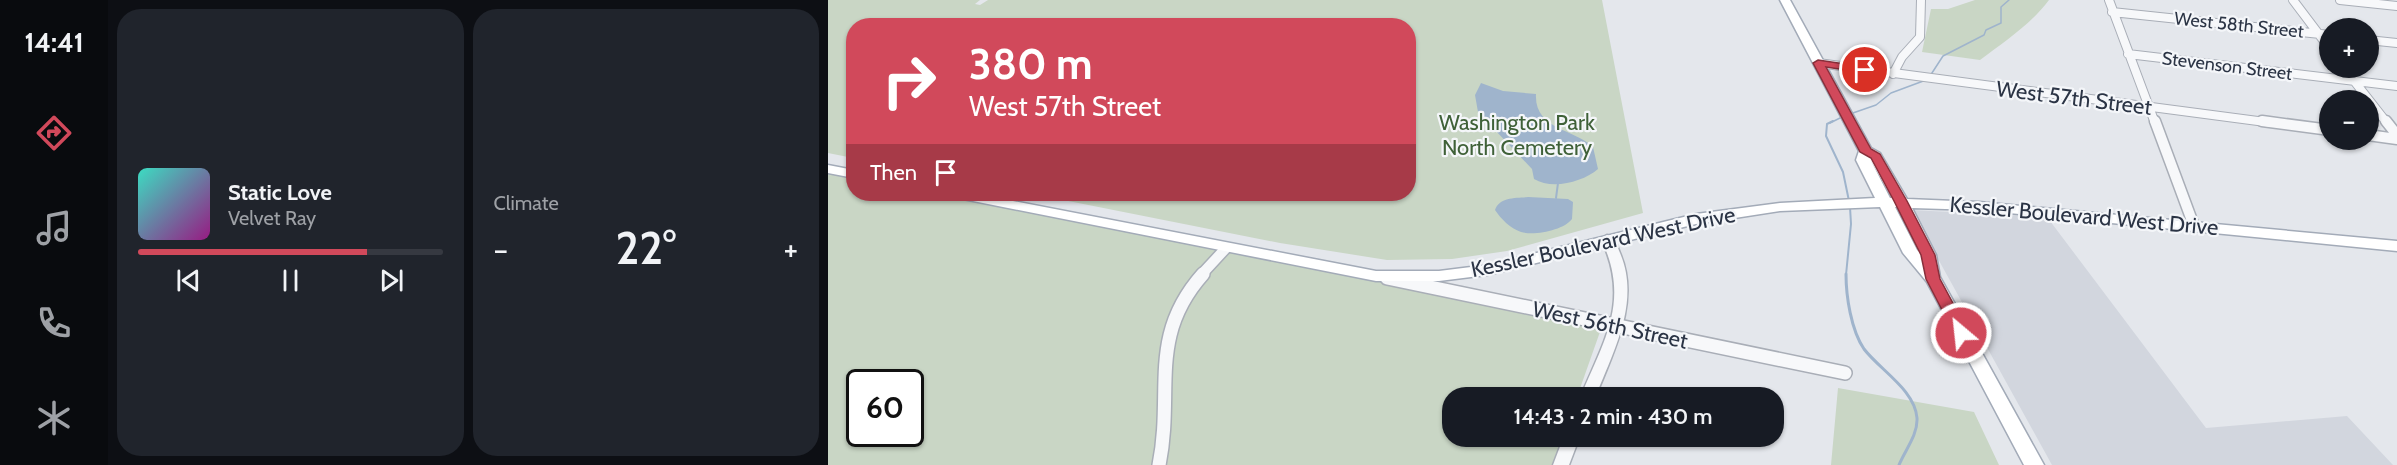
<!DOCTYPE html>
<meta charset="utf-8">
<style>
body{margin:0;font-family:Cabin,sans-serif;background:#20242c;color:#f1f3f6;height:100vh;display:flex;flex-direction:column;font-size:22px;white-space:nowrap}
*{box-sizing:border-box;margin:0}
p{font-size:20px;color:#9ea1a6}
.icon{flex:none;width:33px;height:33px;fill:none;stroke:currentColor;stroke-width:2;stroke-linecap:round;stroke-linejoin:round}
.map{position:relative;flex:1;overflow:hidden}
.sheet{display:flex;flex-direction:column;gap:9px;padding:9px;background:#0d0f14;width:720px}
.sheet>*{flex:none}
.top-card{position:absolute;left:18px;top:18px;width:570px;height:183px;border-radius:24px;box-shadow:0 2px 4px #0004;background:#d1495b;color:#fff;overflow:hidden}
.fabs{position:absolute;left:1491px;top:18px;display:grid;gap:12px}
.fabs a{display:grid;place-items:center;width:60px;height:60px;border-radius:50%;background:#171b24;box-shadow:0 2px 4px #0004;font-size:30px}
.speed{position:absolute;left:18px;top:369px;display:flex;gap:12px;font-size:30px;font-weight:700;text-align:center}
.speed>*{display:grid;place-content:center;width:78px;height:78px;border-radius:50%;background:#171b24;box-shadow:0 2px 4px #0004;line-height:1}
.speed .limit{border:3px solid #111;border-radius:9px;background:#fff;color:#111}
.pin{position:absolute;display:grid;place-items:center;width:51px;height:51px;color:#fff;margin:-26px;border:3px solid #fff;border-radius:50%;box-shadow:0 2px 6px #0007}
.me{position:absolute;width:66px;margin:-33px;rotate:332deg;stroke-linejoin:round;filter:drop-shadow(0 0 4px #0008)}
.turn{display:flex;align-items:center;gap:21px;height:126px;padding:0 24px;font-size:27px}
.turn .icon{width:78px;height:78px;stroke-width:2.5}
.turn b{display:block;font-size:42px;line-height:51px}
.then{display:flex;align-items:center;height:57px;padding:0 24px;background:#0003;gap:12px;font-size:22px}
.big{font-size:45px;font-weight:600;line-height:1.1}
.sheet .widget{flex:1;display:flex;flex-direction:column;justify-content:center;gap:9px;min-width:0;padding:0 21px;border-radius:24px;background:#20242c}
.song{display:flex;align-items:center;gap:18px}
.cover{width:72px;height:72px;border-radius:9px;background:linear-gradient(135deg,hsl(170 70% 55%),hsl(310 70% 35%))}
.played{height:6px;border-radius:3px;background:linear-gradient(90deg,#d1495b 75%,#363941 75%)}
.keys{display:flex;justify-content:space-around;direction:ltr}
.heat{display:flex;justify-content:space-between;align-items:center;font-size:33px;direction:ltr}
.sheet .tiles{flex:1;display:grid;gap:9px;grid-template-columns:repeat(2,1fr)}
.trip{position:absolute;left:614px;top:387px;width:342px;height:60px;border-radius:24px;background:#171b24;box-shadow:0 2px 4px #0004;font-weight:600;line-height:60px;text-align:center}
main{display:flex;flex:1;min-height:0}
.tab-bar{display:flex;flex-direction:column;width:108px;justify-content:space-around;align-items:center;background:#090b0e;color:#9ea1a6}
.tab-bar .icon{width:42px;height:42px}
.tab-bar .current{color:#d1495b}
.tab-bar b{font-size:27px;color:#f1f3f6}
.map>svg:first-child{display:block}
</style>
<main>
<nav class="tab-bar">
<b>14:41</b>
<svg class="icon current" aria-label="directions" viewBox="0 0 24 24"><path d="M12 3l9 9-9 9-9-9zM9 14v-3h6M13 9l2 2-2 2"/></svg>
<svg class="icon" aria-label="music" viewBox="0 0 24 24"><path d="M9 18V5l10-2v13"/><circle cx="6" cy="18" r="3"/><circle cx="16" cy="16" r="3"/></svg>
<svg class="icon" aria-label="phone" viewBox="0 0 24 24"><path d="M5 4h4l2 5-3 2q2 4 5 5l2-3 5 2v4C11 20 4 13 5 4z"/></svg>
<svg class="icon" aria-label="climate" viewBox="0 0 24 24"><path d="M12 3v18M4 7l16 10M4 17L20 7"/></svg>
</nav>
<section class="sheet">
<div class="tiles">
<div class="widget">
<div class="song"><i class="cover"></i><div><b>Static Love</b><p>Velvet Ray</p></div></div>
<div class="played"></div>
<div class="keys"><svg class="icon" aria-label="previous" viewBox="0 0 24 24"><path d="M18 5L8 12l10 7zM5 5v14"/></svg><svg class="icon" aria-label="pause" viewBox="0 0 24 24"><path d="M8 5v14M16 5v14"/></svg><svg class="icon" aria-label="next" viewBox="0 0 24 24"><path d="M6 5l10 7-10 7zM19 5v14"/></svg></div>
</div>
<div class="widget"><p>Climate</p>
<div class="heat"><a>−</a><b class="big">22°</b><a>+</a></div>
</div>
</div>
</section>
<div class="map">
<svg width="1569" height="465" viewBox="0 0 1569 465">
<rect width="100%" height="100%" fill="#e4e7ec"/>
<path fill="#d2d6de" d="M1083 210 1219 217 1378 428 1519 416 1565 465H1224Z"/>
<path fill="#c9d6c5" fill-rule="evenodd" d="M0 0H152L147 4 152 5 160 0H774L815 213 679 251 624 259 559 260 452 243 205 194H580V26H26L25 158 0 153Z
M1147 0H1221C1203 24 1176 42 1152 60L1094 52 1103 9H1120Z
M0 169 25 174 26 194H131L226 211 773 329 749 397 624 398V436L735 437 725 465H0ZM32 382H82V434H32Z
M1010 388 1146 412 1171 465H1003Z"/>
<path fill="#9fb4cc" d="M653 83 675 91 708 94C706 130 747 129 765 147L770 169C755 182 724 190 706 179L704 169 650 112 647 95Z
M700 197 740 199 745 202 744 219C736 230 707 236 693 232 682 228 673 219 667 210 671 197 688 198 700 197Z"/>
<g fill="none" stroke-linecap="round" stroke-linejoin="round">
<path stroke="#9fb4cc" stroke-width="1.5" d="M1102 76 1115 56 1156 35 1158 30 1173 23V7L1181 0
M1022 114 1048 105 1063 93 1098 80
M1002 123 1014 117"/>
<path stroke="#9fb4cc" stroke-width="2" d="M1005 121 999 124 998 136 1015 172 1021 201
M728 198 730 183
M1018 275 1023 224 1022 207"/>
<path stroke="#9fb4cc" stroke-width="3" d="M1018 274C1018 296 1023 330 1036 349 1052 370 1087 390 1089 418 1090 435 1077 450 1071 465"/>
<g stroke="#a9aeb7" stroke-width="10">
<path id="minor-far2" d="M1281 0 1327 123
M1465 0 1502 49
M1512 0 1569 6
M1284 12 1502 35
M1540 40 1569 43
M1300 54 1569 86
M990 63 1445 123
M1516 68 1559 123
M1065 74 1074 57 1092 37 1093 0"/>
</g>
<g stroke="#a9aeb7" stroke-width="13">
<path id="minor-far1" d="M1327 121 1366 226
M1434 121 1502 130
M1558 121 1569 135
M1540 135 1569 139
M373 275 398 248"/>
</g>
<g stroke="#a9aeb7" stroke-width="16">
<path id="minor" d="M559 278 1017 373
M331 465C346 391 319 337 375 274"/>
</g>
<g stroke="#a9aeb7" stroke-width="3">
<path id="tertiary" d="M779 235C787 237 789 246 792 253 813 302 785 352 767 398H752C776 340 803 301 773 239Z
M736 436H752L741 465H725Z"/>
</g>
<g stroke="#a3abb8" stroke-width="3">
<path id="primary" d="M952 0H962L1043 148 1052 153 1079 199 1151 202 1569 241V251L1151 210 1084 208 1108 255 1112 277 1216 465H1196L1099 282 1075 253 1052 207 952 211 868 224 659 275 611 281H548L130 198 123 194H149L548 271H611L659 265 868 214 952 203 1047 198 1028 160 1031 151ZM1042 159 1064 198H1062ZM1067 207H1069L1091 252 1089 250Z
M0 165 26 170V178L0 173Z"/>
</g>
<use href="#minor-far2" stroke="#f7f8fa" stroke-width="8"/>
<use href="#minor-far1" stroke="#f7f8fa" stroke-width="10"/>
<use href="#minor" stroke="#f7f8fa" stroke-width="13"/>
<use href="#tertiary" fill="#f7f8fa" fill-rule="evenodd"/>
<use href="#primary" fill="#fff" fill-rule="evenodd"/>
</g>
<path fill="#d1495b" stroke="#882f3b" stroke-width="1.5" d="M990 60 1037 67 1042 70 1037 73 998 67 1043 149 1052 154 1079 201 1107 255 1112 279 1141 333 1139 337H1128L1126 333 1098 279 1093 255 1066 201 1043 158 1032 152 985 63Z"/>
<g text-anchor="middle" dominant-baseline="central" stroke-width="4.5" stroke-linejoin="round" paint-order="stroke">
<g font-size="18" fill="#2b3445" stroke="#f4f6f9">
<text transform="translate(1411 25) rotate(6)">West 58th Street</text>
<text transform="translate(1399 66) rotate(7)">Stevenson Street</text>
</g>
<g font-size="22" fill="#2b3445" stroke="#f4f6f9">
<text transform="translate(1246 98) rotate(7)">West 57th Street</text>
<text transform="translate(1256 216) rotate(5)">Kessler Boulevard West Drive</text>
<text transform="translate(775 242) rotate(-12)">Kessler Boulevard West Drive</text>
<text transform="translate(782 325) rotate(12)">West 56th Street</text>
</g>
<g font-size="22" fill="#3f6138" stroke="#f4f6f9">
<text x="689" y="122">Washington Park<tspan x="689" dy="25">North Cemetery</tspan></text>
</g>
</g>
</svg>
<div class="fabs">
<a>+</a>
<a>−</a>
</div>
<div class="speed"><div class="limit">60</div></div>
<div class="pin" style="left:1037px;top:70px;background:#d93025"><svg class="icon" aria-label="arrive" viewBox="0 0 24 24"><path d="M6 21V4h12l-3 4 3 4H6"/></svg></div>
<svg class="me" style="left:1133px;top:333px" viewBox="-20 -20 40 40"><circle r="17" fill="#d1495b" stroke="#fff" stroke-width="3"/><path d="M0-11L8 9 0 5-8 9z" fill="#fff"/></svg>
<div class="trip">14:43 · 2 min · 430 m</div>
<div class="top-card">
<div class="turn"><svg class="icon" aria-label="right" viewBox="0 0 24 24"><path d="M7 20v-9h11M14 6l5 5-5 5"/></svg><div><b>380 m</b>West 57th Street</div></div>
<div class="then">Then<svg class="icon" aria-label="arrive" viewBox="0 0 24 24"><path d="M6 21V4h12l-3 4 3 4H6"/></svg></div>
</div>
</div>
</main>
